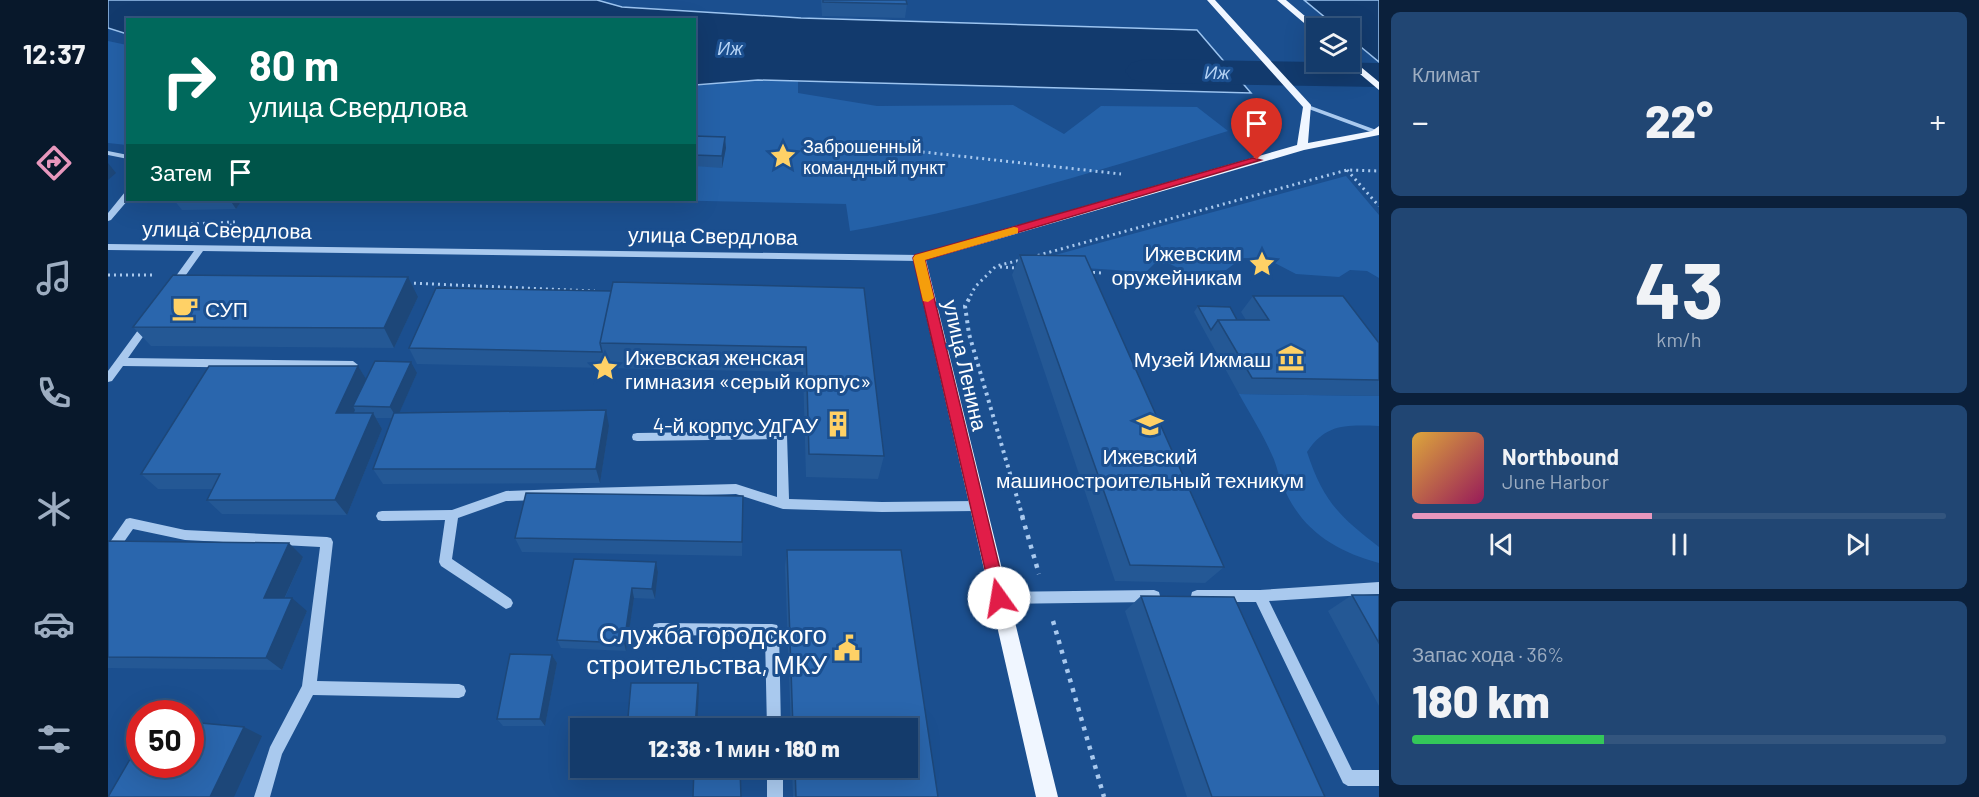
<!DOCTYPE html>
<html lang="ru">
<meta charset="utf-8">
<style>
body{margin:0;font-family:Barlow,sans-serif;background:#214673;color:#f1f3f6;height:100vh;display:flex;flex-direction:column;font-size:22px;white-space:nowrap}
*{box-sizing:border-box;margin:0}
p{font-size:20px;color:#9dadc1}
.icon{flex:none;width:33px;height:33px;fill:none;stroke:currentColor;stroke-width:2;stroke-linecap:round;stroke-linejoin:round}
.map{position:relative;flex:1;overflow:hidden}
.side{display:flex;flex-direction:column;gap:12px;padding:12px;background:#0b203b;width:600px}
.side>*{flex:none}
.banner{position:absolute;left:18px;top:18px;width:570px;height:183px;border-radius:0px;box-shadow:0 6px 24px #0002,0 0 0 2px #33557e;background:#00695c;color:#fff;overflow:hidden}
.tools{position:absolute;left:1198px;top:18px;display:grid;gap:12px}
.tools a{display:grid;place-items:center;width:54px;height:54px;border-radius:0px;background:#143b6b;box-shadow:0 6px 24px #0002,0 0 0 2px #33557e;font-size:30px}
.speed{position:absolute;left:18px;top:700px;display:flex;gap:12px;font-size:30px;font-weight:700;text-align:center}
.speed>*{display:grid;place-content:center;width:78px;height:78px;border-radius:50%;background:#143b6b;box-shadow:0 6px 24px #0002,0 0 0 2px #33557e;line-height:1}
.speed .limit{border:9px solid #d22;background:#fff;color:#111}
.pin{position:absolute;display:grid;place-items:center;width:51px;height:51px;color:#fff;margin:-62px -26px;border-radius:50% 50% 50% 0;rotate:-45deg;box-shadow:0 0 6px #0007}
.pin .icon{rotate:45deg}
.me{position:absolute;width:66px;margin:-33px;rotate:347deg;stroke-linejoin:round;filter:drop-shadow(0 0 4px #0008)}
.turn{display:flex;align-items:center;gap:21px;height:126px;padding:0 24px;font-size:27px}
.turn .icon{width:78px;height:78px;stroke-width:2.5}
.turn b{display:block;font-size:42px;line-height:51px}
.then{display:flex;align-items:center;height:57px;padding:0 24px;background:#0003;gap:12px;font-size:22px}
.big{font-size:45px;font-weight:800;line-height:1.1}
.side .tile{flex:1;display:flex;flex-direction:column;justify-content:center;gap:9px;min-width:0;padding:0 21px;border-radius:9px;background:#214673}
.side .dial{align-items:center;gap:0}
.dial b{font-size:78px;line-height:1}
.song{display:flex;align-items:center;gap:18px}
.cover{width:72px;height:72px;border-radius:9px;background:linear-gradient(135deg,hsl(40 70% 55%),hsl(330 70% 35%))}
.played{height:6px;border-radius:3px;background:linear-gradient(90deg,#e797bd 45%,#33557e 45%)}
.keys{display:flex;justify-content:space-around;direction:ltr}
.heat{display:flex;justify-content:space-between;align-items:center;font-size:33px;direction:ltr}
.charge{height:9px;border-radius:4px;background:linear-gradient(90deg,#34c759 36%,#33557e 0)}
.trip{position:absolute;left:462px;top:718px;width:348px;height:60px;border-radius:0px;background:#143b6b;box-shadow:0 6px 24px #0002,0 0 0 2px #33557e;font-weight:800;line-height:60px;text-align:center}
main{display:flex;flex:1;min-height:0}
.tabs{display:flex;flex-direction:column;width:108px;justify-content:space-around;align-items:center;background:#08182b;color:#9dadc1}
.tabs .icon{width:42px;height:42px}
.tabs .active{color:#e797bd}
.tabs b{font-size:27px;color:#f1f3f6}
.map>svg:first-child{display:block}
</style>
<main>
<nav class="tabs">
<b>12:37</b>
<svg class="icon active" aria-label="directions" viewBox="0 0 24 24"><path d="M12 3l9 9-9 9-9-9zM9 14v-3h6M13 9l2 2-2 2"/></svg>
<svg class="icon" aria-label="music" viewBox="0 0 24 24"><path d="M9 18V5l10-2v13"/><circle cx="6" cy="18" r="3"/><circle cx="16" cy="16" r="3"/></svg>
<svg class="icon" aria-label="phone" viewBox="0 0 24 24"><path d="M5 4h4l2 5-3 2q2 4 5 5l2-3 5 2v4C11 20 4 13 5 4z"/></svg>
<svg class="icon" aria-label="climate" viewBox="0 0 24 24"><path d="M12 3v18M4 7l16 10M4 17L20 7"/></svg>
<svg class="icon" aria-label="car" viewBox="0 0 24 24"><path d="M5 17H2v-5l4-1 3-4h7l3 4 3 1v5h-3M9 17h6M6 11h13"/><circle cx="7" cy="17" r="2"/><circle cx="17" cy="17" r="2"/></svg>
<svg class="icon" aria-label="filters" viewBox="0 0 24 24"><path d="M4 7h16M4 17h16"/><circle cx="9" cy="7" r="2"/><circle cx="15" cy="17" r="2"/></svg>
</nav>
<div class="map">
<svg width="1271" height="797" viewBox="0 0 1271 797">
<rect width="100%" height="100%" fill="#1b4f8f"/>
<path fill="#2461a8" d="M0 41 19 45V145L0 143Z
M650 80 690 81V93L769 106 905 105 956 134 993 106 1089 107 1120 131C995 169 870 209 742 231L738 204 551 200H586L587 85Z
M1238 176 1271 215V278L1259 271 1242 270 1231 277 1188 274 1161 260 1134 258 1118 270 1078 272 1062 264H1046L1038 272 914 264Z
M1131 394 1271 396V426C1239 425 1218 423 1199 452 1215 501 1231 516 1271 547V563C1227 551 1193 530 1175 486 1170 476 1169 465 1164 455 1155 434 1142 414 1131 394Z"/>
<path fill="#123a6d" stroke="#9cc4f0" stroke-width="1.5" d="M0 0H489L514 7 693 18 1089 30 1143 93 650 80 587 85 586 20H20L19 34 0 28Z
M1196 0H1271V62L1242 38V28H1230Z"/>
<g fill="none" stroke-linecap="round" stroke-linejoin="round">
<path fill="#123a6d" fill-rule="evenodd" d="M1037 59 1271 63V87L1037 83 1023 79 1017 71 1023 63Z"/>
<path stroke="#a9c9ee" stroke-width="3" stroke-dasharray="2 4" stroke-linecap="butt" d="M743 144 1013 174
M1239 170 1271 206
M83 224 127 222 122 226
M924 257 1239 170 1271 171
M892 267 911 268
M979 272 993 273
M0 275H46
M300 283 487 291
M860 301 867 287 888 266 913 260"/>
<path stroke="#a9c9ee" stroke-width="4" stroke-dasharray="3 4.5" stroke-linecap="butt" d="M861 299 857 306 861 334 915 518"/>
<path stroke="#a9c9ee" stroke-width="4.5" stroke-dasharray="4 6" stroke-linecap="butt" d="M914 516 931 574
M945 621 996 797"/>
<path fill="#a9c9ee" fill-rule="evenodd" d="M1200 105 1271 131V135L1198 108 1197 107Z
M0 151 20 155V159L0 155Z
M17 192H20V200L3 220 0 221V213Z
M0 244 811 255 815 258 811 261 95 251 68 289 65 290 60 287 86 251 0 250Z
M39 321 44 324 20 358 245 361 250 365 245 369 15 366 4 381 0 382V371L36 322Z
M674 431 678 432 679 435 681 499 774 502 868 501 872 502 874 506 872 510 868 511 774 512 675 509 628 494 398 501 350 518 344 559 403 599 405 603 403 607 398 609 333 566 331 562 337 520 274 521 270 520 268 516 270 512 274 511 344 510 398 491 479 488 628 484 669 497V439L529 441 525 440 524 437 525 434 529 433Z
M22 518 77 530 219 537 223 538 225 542 209 681 351 684 356 686 358 691 356 696 351 698 205 695 174 754 162 797H146L162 747 194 686 212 547 77 540 25 529 4 559 0 561V545L18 519Z
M1271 582V594L1161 601 1244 770H1271V786H1240L1235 783 1148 602H1089L1084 600 1083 596 1084 592 1089 590H1152Z
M1046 590 1051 592 1052 596 1051 600 1046 602 891 604 886 602 885 598 886 594 891 592Z
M551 623 664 624 669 625 671 630 673 729H659L657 636 551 635 546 634 544 629 546 624Z
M659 768H675V797H659Z"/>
<path fill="#f0f6ff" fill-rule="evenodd" d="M1099 0H1107L1203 105 1200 143 1264 131 1271 126V135L1196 150 818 260 950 797H928L805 258 807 255 1189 145 1195 107Z
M1169 0H1178L1211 28H1209V34Z
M1242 58 1271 82V90L1239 63 1242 62Z"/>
</g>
<path fill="#245895" d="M713 0H798L799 4 797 18 714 16Z
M586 136 618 148 614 168 586 166Z
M66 200H134L128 209 74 210Z
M912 255 1116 567 1097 583 1007 581 904 275Z
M756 288 776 456 770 479 698 477 695 372 309 364 301 348 503 291Z
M1145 296 1271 343V396L1131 394 1086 312 1090 306 1129 320H1138L1133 312Z
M310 297 286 348 43 346 25 327Z
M250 366 258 379 309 373 291 413 501 426 492 483 275 484 265 469 284 418H268L274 429 239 515 114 514 99 500 104 489H50L33 474Z
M635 496 634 556 414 552 407 538Z
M0 541 195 557 177 598 199 611 174 670 0 668Z
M679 550H793L830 797H685L684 768H800V729H683L677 566Z
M548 562 550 572 547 599 526 598 518 651 453 648 449 640Z
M1244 595H1271V706L1220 611Z
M1033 596 1217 797H1079L1017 611Z
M444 655 449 663 437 726H395L389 719Z"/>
<path fill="#1d4779" d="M617 137 618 148 614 168V156Z
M0 163 8 173 0 180Z
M122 200H134L128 209Z
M300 277 310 297 286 348 276 328Z
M303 362 309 373 289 418 282 407Z
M250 366 260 382 245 406 247 410 239 429 228 413Z
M498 410 501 426 492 483 488 469Z
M265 413 274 429 239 515 227 500Z
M181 543 195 557 171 610 156 598Z
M548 562 550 572 547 599 544 589Z
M524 588 526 598 518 651 516 643Z
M184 598 199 611 174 670 158 658Z
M444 655 449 663 437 726 432 719Z
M590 683 591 691 589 729H587Z
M136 727 154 736 126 797H102Z"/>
<path fill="#2a66ad" stroke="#1d4779" stroke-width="1.5" d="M715 0H798L799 4 715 2Z
M586 136 617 137 614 156 586 155Z
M912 255 977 256 1116 567 1022 565Z
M65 275 300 277 276 328 25 327Z
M505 282 756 288 776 456 701 454 698 347 492 343Z
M328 288 503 291 492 343 494 352 301 348Z
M1145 296H1235L1271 343V380L1144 378 1110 320H1161Z
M1090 306 1122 307 1129 320H1110L1103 330Z
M267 361 303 362 282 407 245 406Z
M101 366H250L228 413H265L227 500H99L112 474H33Z
M498 410 488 469H265L286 413Z
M418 493 635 496 634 542 407 538Z
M0 541 181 543 156 598H184L158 658 0 657Z
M679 550H793L830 797H688L687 768H800V729H685Z
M466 559 548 562 544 589 524 588 516 643 449 640Z
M1244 595H1271V643Z
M1033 596 1126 597 1217 797H1104Z
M402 654 444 655 432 719H389Z
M523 683H590L587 729H519Z
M82 722 136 727 102 797H0L32 742V765H82Z
M586 768H632L633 797H585Z"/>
<path fill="#e11d48" stroke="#92132f" stroke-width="1.5" d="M1145 158 1153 160 817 260 899 598 897 604 891 606 885 604 805 258 807 255Z"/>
<path fill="#f59e0b" d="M906 227 910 228V233L817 260 826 298 820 302 815 301 805 258 807 255Z"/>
<defs>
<g id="sight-bare" transform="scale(2.07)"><path d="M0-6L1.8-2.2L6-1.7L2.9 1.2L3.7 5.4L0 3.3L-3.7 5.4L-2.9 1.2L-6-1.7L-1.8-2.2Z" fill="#ffd166" stroke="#1b4f8f" stroke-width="2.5" paint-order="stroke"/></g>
<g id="cafe-bare" transform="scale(2.07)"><path d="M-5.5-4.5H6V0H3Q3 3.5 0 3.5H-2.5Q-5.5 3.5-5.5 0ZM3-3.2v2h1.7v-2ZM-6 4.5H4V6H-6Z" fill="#ffd166" stroke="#1b4f8f" stroke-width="2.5" paint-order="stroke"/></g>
<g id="museum-bare" transform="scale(2.07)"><path d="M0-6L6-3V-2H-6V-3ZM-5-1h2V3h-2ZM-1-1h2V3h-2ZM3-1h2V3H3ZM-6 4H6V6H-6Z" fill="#ffd166" stroke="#1b4f8f" stroke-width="2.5" paint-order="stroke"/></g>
<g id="building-bare" transform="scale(2.07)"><path d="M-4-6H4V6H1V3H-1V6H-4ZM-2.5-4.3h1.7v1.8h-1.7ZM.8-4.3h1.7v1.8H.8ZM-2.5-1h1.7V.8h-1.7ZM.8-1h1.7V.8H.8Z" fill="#ffd166" stroke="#1b4f8f" stroke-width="2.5" paint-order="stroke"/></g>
<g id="university-bare" transform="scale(2.07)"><path d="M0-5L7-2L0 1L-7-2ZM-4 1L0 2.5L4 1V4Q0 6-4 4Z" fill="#ffd166" stroke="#1b4f8f" stroke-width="2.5" paint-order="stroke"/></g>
<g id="civic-bare" transform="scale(2.07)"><path d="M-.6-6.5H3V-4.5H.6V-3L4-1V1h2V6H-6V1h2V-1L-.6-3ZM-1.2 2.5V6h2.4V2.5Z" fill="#ffd166" stroke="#1b4f8f" stroke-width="2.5" paint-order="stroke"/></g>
</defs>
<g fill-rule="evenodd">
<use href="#sight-bare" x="675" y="156"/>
<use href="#sight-bare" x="1154" y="264"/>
<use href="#cafe-bare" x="77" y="308"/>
<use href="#museum-bare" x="1183" y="358"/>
<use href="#sight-bare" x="497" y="368"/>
<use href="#building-bare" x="730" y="424"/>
<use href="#university-bare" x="1042" y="425"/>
<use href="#civic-bare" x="739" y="648"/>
</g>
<g text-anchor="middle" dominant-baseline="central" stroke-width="6" stroke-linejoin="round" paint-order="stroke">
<g font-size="18" font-style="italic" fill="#b5d3f5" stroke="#1b4f8f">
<text x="622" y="48">Иж</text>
<text transform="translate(1109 72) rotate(1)">Иж</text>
</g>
<g font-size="18" fill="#fff" stroke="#1b4f8f" text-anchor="start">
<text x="695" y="146">Заброшенный<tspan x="695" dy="21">командный пункт</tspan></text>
</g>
<g font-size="21" fill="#fff" stroke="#1b4f8f">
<text transform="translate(119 229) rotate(1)">улица Свердлова</text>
<text transform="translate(605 235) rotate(1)">улица Свердлова</text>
<text transform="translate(858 365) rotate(77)">улица Ленина</text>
</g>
<g font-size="21" fill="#fff" stroke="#1b4f8f" text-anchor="end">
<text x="1134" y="252">Ижевским<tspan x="1134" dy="24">оружейникам</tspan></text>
<text x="97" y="308" text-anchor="start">СУП</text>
<text x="517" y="356" text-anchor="start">Ижевская женская<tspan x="517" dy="24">гимназия «серый корпус»</tspan></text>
<text x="1163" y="358">Музей Ижмаш</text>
<text x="710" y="424">4-й корпус УдГАУ</text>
<text x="1042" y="455" text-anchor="middle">Ижевский<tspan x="1042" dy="24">машиностроительный техникум</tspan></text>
</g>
<g font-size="26" fill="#fff" stroke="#1b4f8f" text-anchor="end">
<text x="719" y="633">Служба городского<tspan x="719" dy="30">строительства, МКУ</tspan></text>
</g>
</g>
</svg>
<div class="tools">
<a><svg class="icon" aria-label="layers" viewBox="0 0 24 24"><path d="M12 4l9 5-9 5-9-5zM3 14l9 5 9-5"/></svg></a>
</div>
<div class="speed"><div class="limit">50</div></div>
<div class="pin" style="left:1149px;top:160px;background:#d93025"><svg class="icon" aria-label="arrive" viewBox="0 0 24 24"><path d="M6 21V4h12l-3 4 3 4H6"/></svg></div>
<svg class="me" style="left:891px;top:598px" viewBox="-20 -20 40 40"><circle r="19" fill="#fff"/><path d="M0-13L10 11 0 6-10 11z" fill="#e11d48"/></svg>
<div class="trip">12:38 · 1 мин · 180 m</div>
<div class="banner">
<div class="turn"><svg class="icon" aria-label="right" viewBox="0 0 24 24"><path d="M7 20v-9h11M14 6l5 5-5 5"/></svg><div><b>80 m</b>улица Свердлова</div></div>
<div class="then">Затем<svg class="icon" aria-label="arrive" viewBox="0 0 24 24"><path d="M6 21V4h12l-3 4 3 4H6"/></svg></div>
</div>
</div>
<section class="side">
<div class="tile"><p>Климат</p>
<div class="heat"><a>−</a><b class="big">22°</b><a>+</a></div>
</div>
<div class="tile dial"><b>43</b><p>km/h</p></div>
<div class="tile">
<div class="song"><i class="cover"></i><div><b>Northbound</b><p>June Harbor</p></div></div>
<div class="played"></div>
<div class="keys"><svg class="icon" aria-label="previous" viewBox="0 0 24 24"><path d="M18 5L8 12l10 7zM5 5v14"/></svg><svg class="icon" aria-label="pause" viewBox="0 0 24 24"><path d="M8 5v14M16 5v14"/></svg><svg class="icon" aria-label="next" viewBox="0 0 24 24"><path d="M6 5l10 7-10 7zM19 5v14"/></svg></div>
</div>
<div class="tile"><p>Запас хода · 36%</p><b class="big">180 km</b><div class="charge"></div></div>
</section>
</main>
